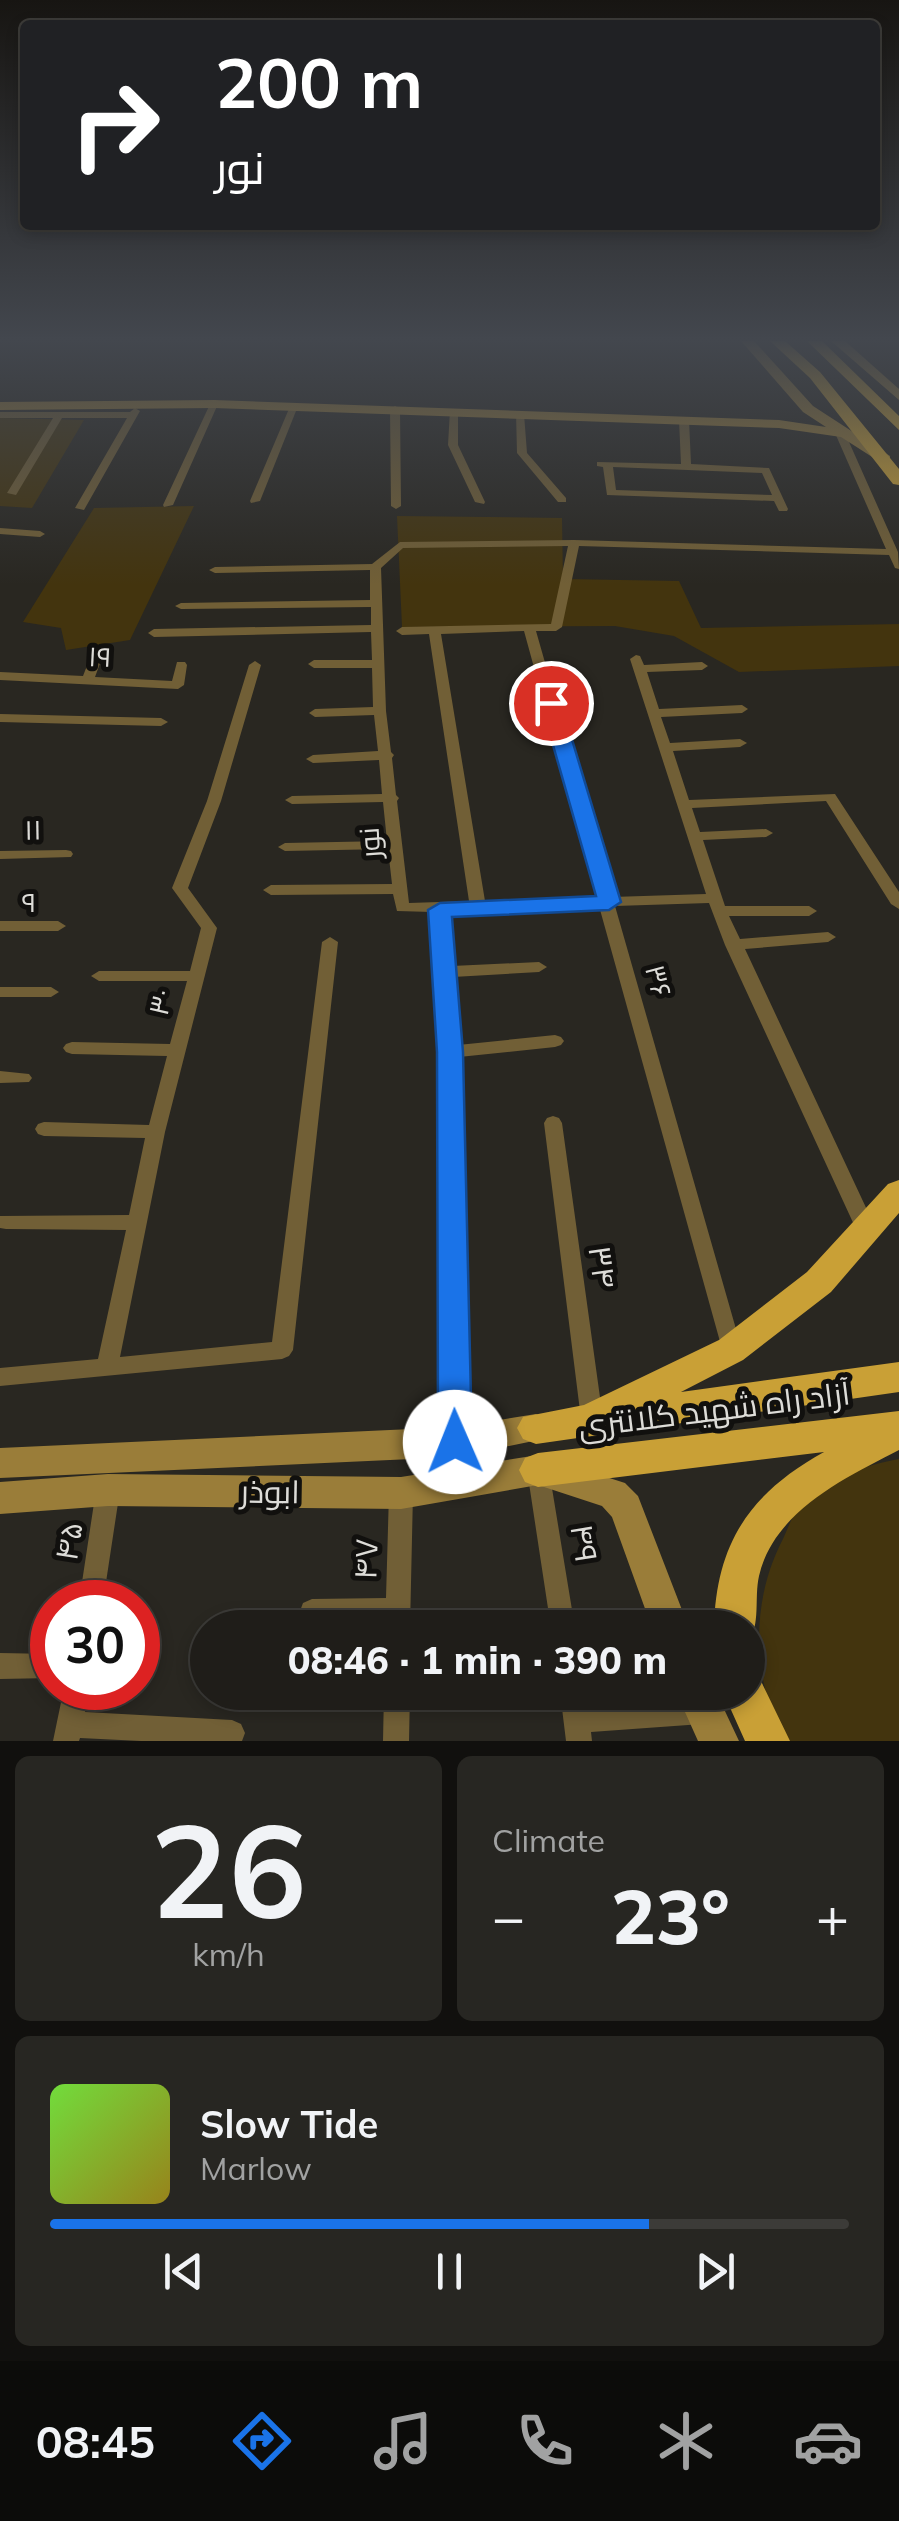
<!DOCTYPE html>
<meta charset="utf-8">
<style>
body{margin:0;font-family:Mulish,Cairo,sans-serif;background:#272622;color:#f1f3f6;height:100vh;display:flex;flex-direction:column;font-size:38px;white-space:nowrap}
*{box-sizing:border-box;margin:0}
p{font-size:32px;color:#a1a2a2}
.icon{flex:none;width:55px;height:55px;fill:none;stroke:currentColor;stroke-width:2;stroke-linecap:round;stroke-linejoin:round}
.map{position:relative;height:1741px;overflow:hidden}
.side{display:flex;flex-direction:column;gap:15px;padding:15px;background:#11100e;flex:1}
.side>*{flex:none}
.banner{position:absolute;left:20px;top:20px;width:860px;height:210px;border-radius:10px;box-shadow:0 5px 15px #0003,0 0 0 2px #3c3b38;background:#202124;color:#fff;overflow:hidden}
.speed{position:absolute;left:30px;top:1580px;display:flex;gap:20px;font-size:50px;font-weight:700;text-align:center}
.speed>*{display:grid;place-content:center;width:130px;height:130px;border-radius:50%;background:#1f1d19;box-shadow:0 5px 15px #0003,0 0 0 2px #3c3b38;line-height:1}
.speed .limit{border:15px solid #d22;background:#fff;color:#111}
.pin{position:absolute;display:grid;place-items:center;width:85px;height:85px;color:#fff;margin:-42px;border:5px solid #fff;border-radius:50%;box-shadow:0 2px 10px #0007}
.me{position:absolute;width:110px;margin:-55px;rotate:359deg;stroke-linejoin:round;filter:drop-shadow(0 0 8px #0008)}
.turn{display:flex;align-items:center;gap:35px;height:210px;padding:0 30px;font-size:45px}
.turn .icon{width:130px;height:130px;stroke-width:2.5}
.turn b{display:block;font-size:70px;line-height:85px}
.big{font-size:75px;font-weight:800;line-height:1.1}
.side .card{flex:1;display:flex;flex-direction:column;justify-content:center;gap:15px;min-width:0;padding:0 35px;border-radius:15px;background:#272622}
.side .dial{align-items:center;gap:0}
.dial b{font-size:130px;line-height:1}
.song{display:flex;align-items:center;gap:30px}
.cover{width:120px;height:120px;border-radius:15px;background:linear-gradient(135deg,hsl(100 70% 55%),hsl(50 70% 35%))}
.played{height:10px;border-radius:5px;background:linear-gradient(90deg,#1a73e8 75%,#3c3b38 75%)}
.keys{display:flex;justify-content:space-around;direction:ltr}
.heat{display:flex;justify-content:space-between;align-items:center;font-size:55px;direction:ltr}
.side .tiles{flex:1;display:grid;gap:15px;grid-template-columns:1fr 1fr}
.card:last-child{grid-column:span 2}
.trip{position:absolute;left:190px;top:1610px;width:575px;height:100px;border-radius:50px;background:#1f1d19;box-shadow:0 5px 15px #0003,0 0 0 2px #3c3b38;font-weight:800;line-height:100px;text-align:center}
.tab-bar{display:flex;height:160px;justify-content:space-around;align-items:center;background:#0c0c0a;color:#a1a2a2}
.tab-bar .icon{width:70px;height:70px}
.tab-bar .active{color:#1a73e8}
.tab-bar b{font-size:45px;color:#f1f3f6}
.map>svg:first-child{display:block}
</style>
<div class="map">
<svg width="899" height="1741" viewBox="0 0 899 1741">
<rect width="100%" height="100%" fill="#292721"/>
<path fill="#43340e" d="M0 418 84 420 32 508 0 506Z
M194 506 130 640 66 650 61 628 23 622 94 508Z
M397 516 562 518 563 579 679 581 701 628 899 624V666L739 672 674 636 615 626 402 627Z
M899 1459V1741H784C752 1678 750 1602 783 1539 788 1528 793 1513 802 1505 827 1479 864 1465 899 1459Z"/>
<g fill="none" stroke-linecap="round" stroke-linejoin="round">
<path fill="#715f36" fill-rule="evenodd" d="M211 402 218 404 173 505 164 507 163 505Z
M291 404 298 406 260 501 251 503 250 501Z
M395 406 400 409 401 506 396 509 391 506 390 409Z
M135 408 140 411 84 510 75 508 127 418H62L16 495 7 493 53 418H0V412H130Z
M450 410 458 412V445L485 502 484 504 475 502 448 445Z
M516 412 524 414 527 453 566 498V502H558L517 453Z
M684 417 689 420 691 464 769 468 788 509 787 511H779L774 501 607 495 603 467 597 466V462L681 464 679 420ZM613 467 762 473 772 495 616 490Z
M840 430 845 433 898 552 899 569 895 568 889 555 579 546 562 627 556 631H536L612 897 706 894 630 659 636 655 640 656 644 665 702 662 708 666 702 670 647 672 659 709 742 705 748 709 742 713 661 717 670 743 740 739 747 743 740 747 673 751 689 800 835 794 899 892V909L891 904 826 801 692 808 700 832 766 829 773 833 766 837 703 840 725 906H809L817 911 809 916H729L740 939 828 932 836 937 828 942 745 949 876 1229 873 1234 866 1237 859 1234 856 1229 725 945 709 903 615 906 742 1350 738 1356 731 1359 724 1356 599 906 484 910 478 913 472 910 448 911 452 966 539 962 547 967 539 972 453 977 458 1045 555 1035 561 1037 564 1041 561 1045 555 1047 459 1057 466 1442 463 1449 455 1452 447 1449 444 1442 441 1052 432 912 397 911 393 894 271 895 263 890 271 885 392 884 388 849 285 851 278 847 285 843 387 841 383 802 292 804 285 800 292 796 382 794 379 760 313 763 306 759 313 755 378 751 374 715 315 717 309 713 315 709 373 707 372 668H314L308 664 314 660H372L371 632 154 637 148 633 154 629 371 625V607L181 609 175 606 181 603 370 600V570L215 573 209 570 215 567 372 564 400 542 574 540 886 549 835 433ZM568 546 551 624 402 627 396 631 402 635 429 634 469 901 409 903 397 801 399 798 396 795 392 758 394 755 391 752 386 711 381 568 403 548ZM524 631 597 897 485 901 441 634Z
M0 528 40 531 45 534 40 537 0 534Z
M96 654 102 658 95 677 172 681 177 662H185L187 665 184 685 178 689 0 680V672L83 676 90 658Z
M255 661 261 665 221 801 188 888 217 928 165 1132 120 1357 272 1342 322 942 330 937 338 942 293 1350 289 1356 282 1359 0 1386V1368L98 1359 126 1230 6 1229 0 1228V1216L129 1215 145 1138 44 1136 38 1134 35 1129 38 1124 44 1122 149 1125 167 1056 72 1054 66 1052 63 1048 66 1044 72 1042 170 1044 187 981H99L91 976 99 971H190L201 928 172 888 207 801 249 665Z
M0 714 161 718 168 722 161 726 0 722Z
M66 850 71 851 73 854 71 857 0 859V851Z
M0 921H58L66 926 58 931H0Z
M0 987H51L59 992 51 997H0Z
M0 1071 29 1074 32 1078 29 1082 0 1083Z
M553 1116 559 1118 562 1123 603 1419 600 1426 592 1429 584 1426 581 1419 544 1123 547 1118Z
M538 1460 546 1463 549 1470 575 1628H551L527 1470 530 1463Z
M108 1480 116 1483 120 1490 103 1602H79L96 1490 100 1483Z
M401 1483 409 1486 413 1493 410 1628H386V1622L312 1623 303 1619 300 1611 303 1603 312 1599 386 1598 389 1493 393 1486Z
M0 1653 52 1654V1678L0 1679Z
M64 1688H90L85 1712 232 1720 241 1724 245 1733 242 1741H141L80 1738 79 1741H53Z
M384 1692H410L409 1741H383Z
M560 1692H586L588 1706 702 1698 711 1702 715 1711 711 1720 702 1724 591 1732 592 1741H566Z"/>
<path fill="#9a7d39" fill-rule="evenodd" d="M741 341H754L813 406 890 456V462H880L841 437 779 428 214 408 0 410V402L214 400 779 420 826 427 803 412Z
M831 341H845L899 389V400Z
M536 1414 548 1418 553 1428 548 1438 455 1457 0 1478V1448L455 1427Z
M538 1455 625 1483 638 1496 689 1628H652L612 1517 602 1506 538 1485 401 1509 108 1506 0 1514V1482L108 1474 401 1477Z
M676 1692H716L739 1741H698Z"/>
<path fill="#c9a036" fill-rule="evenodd" d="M770 341H785L820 372 899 469V485L893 484 810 378Z
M807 341H822L899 416V430Z
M899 1180V1213L831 1292 743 1360 681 1392 899 1362V1392L536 1444 523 1439 517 1428 523 1417 584 1405 719 1340 807 1272 888 1184Z
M899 1411V1450C845 1478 774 1511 759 1576 754 1598 761 1624 748 1643V1628H714C716 1543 750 1493 824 1452L538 1487 525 1482 519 1470 525 1458 538 1453Z
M748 1672 759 1677 790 1741H745L723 1692H748Z"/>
</g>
<linearGradient id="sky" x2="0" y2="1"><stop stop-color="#171512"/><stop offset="0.58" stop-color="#43474e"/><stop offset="1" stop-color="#43474e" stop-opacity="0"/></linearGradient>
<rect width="899" height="585" fill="url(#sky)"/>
<path fill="#1a73e8" stroke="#114b97" stroke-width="2.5" d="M551 697 561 703 621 902 609 910 452 917 463 1052 472 1442 467 1452 455 1457 443 1452 438 1442 437 1052 428 910 440 903 596 896 541 703Z"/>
<g text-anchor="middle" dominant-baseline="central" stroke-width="10" stroke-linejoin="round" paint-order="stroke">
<g font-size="28" fill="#dddcd8" stroke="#11100e">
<text transform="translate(100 656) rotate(3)">۱۹</text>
<text transform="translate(33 829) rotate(-1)">۱۱</text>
<text transform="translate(369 843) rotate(-94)">نور</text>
<text x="29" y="901">۹</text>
<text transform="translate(659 981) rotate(75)">۳۶</text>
<text transform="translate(160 1002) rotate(-77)">۳۰</text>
</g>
<g font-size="32" fill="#dddcd8" stroke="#11100e">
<text transform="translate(603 1267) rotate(82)">۳۴</text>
<text transform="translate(714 1409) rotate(-7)">آزاد راه شهید کلانتری</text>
<text transform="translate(270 1491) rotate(1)">ابوذر</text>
<text transform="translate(68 1541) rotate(-81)">۴۵</text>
<text transform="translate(585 1543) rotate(81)">۴۹</text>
<text transform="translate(365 1559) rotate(-88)">۴۷</text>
</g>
</g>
</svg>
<div class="speed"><div class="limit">30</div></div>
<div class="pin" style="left:551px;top:703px;background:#d93025"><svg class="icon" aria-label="arrive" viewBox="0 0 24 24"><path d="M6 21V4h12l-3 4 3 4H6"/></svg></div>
<svg class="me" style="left:455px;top:1442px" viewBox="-20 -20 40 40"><circle r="19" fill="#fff"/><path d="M0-13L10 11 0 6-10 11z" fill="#1a73e8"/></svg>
<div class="trip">08:46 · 1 min · 390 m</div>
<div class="banner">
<div class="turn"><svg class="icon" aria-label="right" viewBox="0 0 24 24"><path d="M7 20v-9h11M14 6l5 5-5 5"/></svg><div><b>200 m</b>نور</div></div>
</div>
</div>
<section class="side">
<div class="tiles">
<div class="card dial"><b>26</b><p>km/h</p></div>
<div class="card"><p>Climate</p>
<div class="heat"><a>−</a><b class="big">23°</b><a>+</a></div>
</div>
<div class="card">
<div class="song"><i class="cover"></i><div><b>Slow Tide</b><p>Marlow</p></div></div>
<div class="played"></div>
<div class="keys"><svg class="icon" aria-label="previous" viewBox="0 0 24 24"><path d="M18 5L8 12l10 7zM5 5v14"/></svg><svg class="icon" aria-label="pause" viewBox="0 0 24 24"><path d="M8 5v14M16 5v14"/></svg><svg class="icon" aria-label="next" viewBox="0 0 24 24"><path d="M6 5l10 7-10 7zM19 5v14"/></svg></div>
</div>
</div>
</section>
<nav class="tab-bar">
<b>08:45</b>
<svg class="icon active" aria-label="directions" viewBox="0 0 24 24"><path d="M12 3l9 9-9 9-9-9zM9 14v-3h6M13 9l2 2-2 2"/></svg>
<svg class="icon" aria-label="music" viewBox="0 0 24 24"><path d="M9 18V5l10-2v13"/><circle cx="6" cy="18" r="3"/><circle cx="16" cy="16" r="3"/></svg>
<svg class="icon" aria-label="phone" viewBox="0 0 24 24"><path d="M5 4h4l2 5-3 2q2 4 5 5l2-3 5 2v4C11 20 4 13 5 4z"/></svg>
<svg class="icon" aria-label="climate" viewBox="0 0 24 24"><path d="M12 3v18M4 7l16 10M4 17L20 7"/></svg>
<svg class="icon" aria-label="car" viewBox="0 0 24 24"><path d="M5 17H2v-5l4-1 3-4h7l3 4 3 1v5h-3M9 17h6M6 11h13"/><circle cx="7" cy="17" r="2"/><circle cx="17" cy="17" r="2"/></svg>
</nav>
